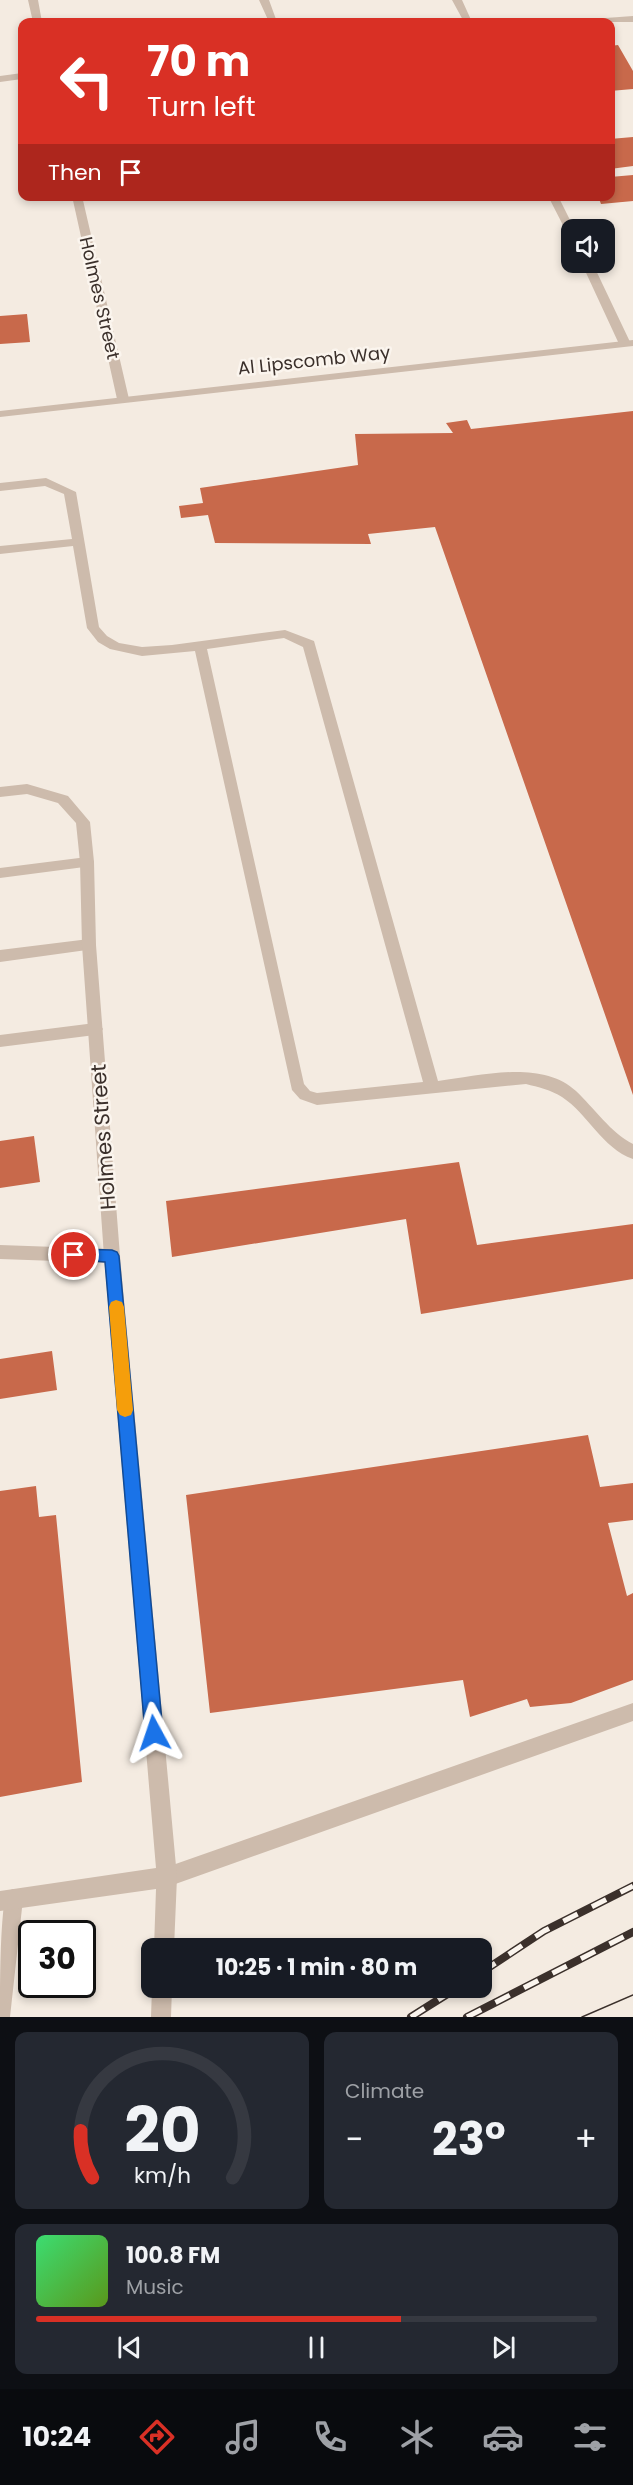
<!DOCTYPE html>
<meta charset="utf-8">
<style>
body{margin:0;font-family:Poppins,sans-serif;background:#242831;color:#f1f3f6;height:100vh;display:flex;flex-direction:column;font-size:22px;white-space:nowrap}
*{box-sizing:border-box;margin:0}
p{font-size:20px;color:#9ea1a6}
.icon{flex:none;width:33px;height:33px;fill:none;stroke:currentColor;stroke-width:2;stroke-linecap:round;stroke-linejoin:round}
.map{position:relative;height:2017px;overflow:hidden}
.side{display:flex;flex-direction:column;gap:15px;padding:15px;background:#0d0f14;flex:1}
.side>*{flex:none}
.guide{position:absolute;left:18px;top:18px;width:597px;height:183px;border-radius:12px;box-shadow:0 3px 9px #0003;background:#d93025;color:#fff;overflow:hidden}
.buttons{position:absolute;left:561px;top:219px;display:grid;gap:12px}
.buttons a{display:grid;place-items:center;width:54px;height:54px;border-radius:12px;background:#171b24;box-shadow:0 3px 9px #0003;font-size:30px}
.speed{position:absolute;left:18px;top:1920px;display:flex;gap:12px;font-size:30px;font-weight:700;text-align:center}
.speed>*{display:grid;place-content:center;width:78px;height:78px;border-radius:50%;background:#171b24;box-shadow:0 3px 9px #0003;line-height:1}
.speed .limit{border:3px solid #111;border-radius:9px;background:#fff;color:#111}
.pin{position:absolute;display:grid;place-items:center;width:51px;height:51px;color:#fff;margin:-26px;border:3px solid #fff;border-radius:50%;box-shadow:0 2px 6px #0007}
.me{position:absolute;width:66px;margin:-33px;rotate:355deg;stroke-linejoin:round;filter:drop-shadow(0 0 4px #0008)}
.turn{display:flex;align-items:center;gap:21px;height:126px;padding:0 30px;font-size:27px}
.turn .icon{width:78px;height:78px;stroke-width:2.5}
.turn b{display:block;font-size:42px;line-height:51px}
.then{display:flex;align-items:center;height:57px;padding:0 30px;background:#0003;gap:12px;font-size:22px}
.big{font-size:45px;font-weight:700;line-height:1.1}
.side .card{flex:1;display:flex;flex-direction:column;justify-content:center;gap:9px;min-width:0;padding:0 21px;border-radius:12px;background:#242831}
.side .dial{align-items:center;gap:0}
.dial svg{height:156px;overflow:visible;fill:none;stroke:#363941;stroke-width:7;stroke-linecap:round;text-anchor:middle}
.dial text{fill:#f1f3f6;stroke:none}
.song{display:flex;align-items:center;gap:18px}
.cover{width:72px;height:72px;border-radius:9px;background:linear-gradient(135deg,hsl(140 70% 55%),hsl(90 70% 35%))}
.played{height:6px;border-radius:3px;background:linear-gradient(90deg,#d93025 65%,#363941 65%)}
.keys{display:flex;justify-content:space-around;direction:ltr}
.heat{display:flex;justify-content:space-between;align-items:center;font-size:33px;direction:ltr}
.side .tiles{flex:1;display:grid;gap:15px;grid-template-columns:1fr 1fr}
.card:last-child{grid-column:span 2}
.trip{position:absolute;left:141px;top:1938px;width:351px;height:60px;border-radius:12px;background:#171b24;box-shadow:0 3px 9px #0003;font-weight:700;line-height:60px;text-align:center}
.tab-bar{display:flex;height:96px;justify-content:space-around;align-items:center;background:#090b0e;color:#9ea1a6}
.tab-bar .icon{width:42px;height:42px}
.tab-bar .selected{color:#d93025}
.tab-bar b{font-size:27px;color:#f1f3f6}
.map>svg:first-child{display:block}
</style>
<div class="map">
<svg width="633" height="2017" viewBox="0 0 633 2017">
<rect width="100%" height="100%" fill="#f4ebe1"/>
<path fill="#c8694b" d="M618 45 633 71V89L610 91V46Z
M633 137V166L610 169V139Z
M633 175V201L601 204 598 196H610V177Z
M27 314 30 342 0 344V316Z
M633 411V1095L435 527 368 534 371 544 215 543 208 515 181 518 179 506 203 503 200 488 358 465 355 434 453 433 446 423 467 420 471 429Z
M34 1136 40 1182 0 1188V1141Z
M459 1162 477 1245 633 1224V1279L421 1314 406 1219 172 1257 166 1201Z
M52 1351 57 1390 0 1399V1359Z
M588 1435 600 1487 633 1483V1520L608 1523 627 1596 633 1593V1680L571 1703 530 1707 527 1699 470 1717 463 1680 210 1713 186 1495Z
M36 1486 39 1517 56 1515 82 1782 0 1797V1491Z"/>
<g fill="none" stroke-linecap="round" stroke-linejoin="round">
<path fill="#cdbbac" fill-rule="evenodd" d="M259 0H269L277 22H269Z
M22 73V79L0 82V76Z
M46 478 76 492 99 627 107 636 119 643 142 647 172 645 285 630 314 641 438 1081C480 1076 541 1059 576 1091 594 1108 611 1133 633 1144V1159C602 1148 588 1114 562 1097 551 1090 538 1087 526 1084L317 1105 300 1099 292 1090 195 651 142 656 110 649 98 642 87 628 73 546 0 554V546L72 539 64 494 45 486 0 491V483ZM284 638 303 647 423 1082 317 1093 310 1091 304 1084 207 649Z
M87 857 92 858 94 862 92 866 0 878V868Z
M89 939 94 941 96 945 94 949 0 962V950Z
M95 1023 100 1025 103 1029 100 1033 95 1035 0 1047V1035Z
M0 1245 112 1249 118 1251 120 1256 118 1261 112 1263 0 1259Z
M633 1703V1721L167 1887 160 1884 157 1877 160 1870 167 1867Z
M13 1889 20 1892 23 1899 10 2017H0C0 1984 0 1921 6 1892Z"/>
<path fill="#cdbbac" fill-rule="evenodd" d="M28 0H38L42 22H33Z
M452 0H462L472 22H464Z
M633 16V22H587L592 19Z
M72 196H82L129 399 127 401 123 402 117 399Z
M548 196H558L575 230H572V236L567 233Z
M581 262H592L631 344 629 346H621L619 344Z
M27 784 68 796 90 822 94 862 96 945 120 1256 177 1877 174 1948H154L156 1889 0 1911V1891L156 1868 104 1256 82 945 80 862 76 823 58 803 27 794 0 797V787Z
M152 1988H172L171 2017H151Z"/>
<path fill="#cdbbac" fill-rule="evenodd" d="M633 340V346L0 417V411Z"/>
<path stroke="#3b302b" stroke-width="1.5" d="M582 2017 633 1995"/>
<g stroke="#3b302b" stroke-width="8">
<path id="rail" d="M482 1972 544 1931 633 1886
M411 2017 457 1988
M467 2017 633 1932"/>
</g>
<use href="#rail" stroke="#fbf5ee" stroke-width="5" stroke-dasharray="16" stroke-linecap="butt"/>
</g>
<path fill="#1a73e8" stroke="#114b97" stroke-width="1.5" d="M74 1249 112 1250 117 1252 119 1256 163 1733 160 1740 154 1742 148 1740 145 1733 105 1262 68 1259 66 1255 68 1250Z"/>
<path fill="#f59e0b" d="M116 1300 122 1302 124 1307 133 1410 131 1415 125 1417 120 1415 117 1410 109 1307 111 1302Z"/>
<g text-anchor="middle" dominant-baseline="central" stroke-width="5" stroke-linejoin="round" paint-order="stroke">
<g font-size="18" fill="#3b302b" stroke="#fbf5ee">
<text transform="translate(100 298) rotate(77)">Holmes Street</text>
<text transform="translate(314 360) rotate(-6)">Al Lipscomb Way</text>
</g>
<g font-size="21" fill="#3b302b" stroke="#fbf5ee">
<text transform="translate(103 1137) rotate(-94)">Holmes Street</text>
</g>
</g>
</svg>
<div class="buttons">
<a><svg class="icon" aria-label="sound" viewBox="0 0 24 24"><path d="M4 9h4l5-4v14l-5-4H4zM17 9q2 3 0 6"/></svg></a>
</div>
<div class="speed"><div class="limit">30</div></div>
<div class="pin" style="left:74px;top:1255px;background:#d93025"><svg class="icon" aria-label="arrive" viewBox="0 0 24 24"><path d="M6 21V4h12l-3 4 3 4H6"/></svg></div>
<svg class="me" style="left:154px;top:1733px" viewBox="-20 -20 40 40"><path d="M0-17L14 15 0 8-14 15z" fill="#1a73e8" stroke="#fff" stroke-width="4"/></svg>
<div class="trip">10:25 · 1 min · 80 m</div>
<div class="guide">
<div class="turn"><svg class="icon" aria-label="left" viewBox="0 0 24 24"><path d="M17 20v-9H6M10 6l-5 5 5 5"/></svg><div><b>70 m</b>Turn left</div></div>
<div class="then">Then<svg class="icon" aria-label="arrive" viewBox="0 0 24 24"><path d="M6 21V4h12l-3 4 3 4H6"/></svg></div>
</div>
</div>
<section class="side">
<div class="tiles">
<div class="card dial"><svg viewBox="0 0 100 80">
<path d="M14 69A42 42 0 1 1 86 69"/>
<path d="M14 69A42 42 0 0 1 8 45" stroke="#d93025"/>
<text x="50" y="56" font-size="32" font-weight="700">20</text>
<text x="50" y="72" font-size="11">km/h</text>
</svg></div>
<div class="card"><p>Climate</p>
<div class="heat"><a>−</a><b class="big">23°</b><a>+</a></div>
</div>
<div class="card">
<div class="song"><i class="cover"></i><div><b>100.8 FM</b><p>Music</p></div></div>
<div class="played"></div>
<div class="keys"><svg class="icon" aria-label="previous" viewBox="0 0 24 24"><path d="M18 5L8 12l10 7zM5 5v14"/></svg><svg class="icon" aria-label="pause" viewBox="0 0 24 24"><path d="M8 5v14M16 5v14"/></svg><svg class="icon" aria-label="next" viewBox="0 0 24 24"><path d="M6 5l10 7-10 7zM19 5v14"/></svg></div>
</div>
</div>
</section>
<nav class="tab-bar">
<b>10:24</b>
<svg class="icon selected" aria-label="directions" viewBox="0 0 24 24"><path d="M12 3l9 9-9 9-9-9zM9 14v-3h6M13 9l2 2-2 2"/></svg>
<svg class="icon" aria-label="music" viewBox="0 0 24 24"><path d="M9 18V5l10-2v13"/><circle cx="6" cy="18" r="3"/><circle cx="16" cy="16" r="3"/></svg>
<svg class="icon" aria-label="phone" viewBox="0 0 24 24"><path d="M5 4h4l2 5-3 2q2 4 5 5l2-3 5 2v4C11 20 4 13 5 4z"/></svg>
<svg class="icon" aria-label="climate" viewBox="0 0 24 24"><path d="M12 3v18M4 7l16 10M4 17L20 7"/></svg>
<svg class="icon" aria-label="car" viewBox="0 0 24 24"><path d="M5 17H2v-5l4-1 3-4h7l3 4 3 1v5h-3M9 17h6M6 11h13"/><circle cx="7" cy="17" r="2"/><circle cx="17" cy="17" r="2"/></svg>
<svg class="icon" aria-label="filters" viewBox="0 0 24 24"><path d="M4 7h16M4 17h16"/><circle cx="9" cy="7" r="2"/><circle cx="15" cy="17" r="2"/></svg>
</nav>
